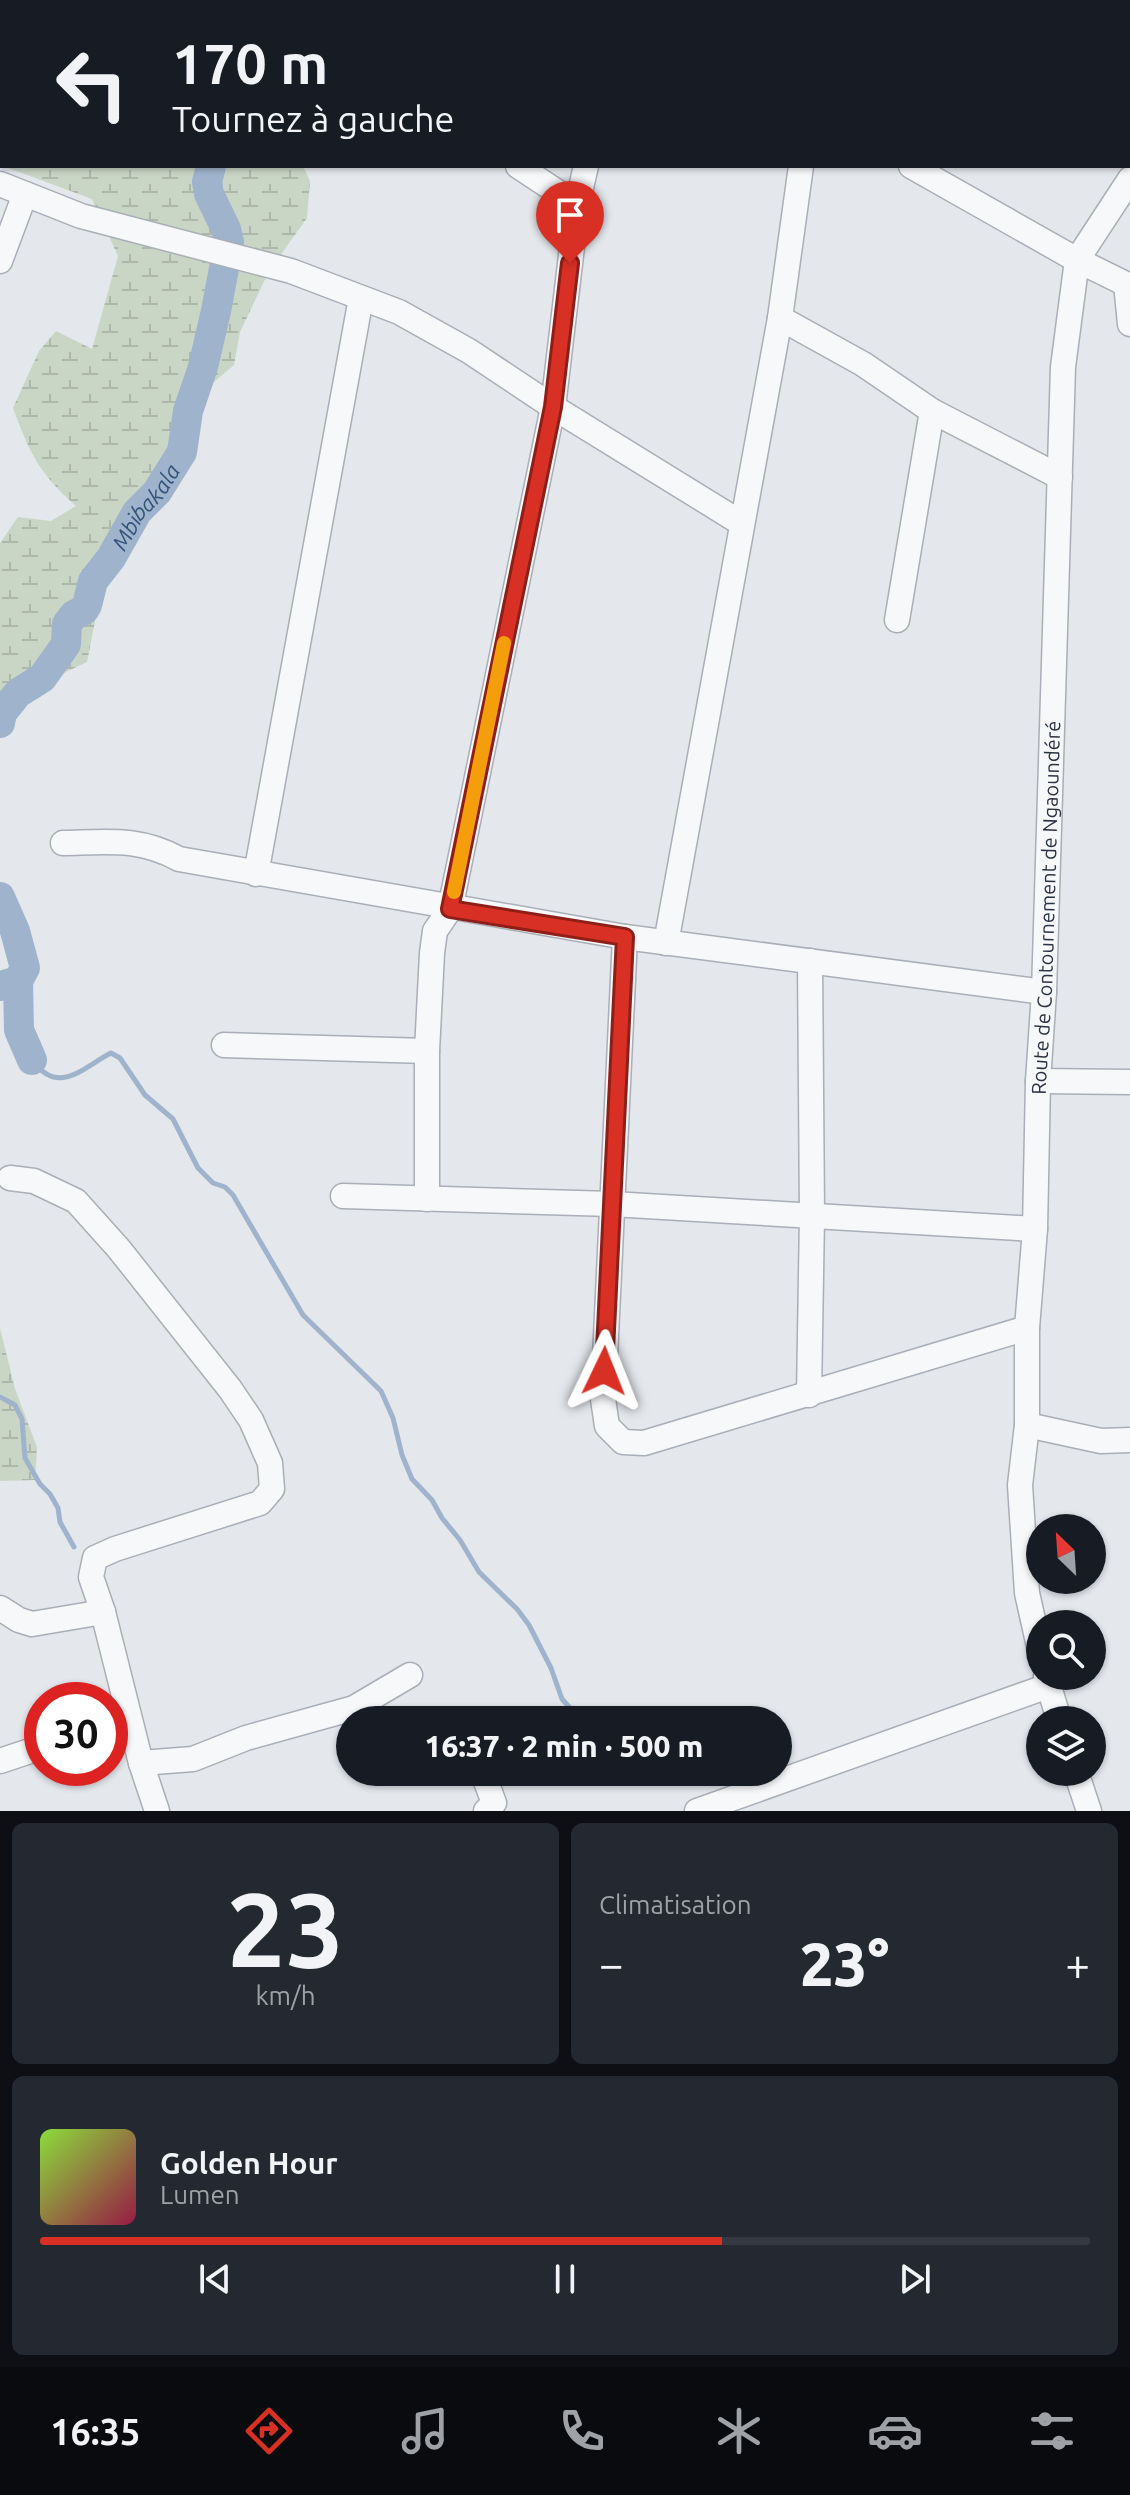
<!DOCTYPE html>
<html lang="fr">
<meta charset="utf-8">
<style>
body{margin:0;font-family:Ubuntu,sans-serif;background:#242831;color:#f1f3f6;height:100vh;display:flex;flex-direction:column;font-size:30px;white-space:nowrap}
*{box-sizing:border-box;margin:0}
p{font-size:26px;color:#9ea1a6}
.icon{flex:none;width:44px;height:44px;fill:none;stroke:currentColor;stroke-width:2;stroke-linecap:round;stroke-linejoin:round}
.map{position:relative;height:1811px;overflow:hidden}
.sheet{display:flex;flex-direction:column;gap:12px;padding:12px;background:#0d0f14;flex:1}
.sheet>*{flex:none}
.top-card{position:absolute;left:0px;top:0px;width:1130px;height:168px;box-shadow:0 2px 6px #0004;background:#171b24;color:#f1f3f6;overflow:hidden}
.needle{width:52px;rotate:335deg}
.buttons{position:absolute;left:1026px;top:1514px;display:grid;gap:16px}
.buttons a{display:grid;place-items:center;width:80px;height:80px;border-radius:50%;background:#171b24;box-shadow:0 2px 6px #0004;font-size:40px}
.speed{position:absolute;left:24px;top:1682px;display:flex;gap:16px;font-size:40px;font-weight:700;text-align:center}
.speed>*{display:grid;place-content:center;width:104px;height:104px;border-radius:50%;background:#171b24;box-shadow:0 2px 6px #0004;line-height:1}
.speed .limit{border:12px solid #d22;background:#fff;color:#111}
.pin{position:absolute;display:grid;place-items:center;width:68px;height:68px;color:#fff;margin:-82px -34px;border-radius:50% 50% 50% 0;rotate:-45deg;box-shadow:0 0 8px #0007}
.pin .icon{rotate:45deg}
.me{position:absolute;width:88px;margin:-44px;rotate:2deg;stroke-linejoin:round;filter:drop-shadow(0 0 6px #0008)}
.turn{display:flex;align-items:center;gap:28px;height:168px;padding:0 40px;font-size:36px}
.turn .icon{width:104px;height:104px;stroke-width:2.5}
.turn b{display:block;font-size:56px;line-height:68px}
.big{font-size:60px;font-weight:800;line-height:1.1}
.sheet .card{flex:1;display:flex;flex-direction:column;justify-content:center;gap:12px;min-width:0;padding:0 28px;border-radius:12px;background:#242831}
.sheet .dial{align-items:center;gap:0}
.dial b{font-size:104px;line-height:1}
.song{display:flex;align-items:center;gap:24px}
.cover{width:96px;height:96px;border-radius:12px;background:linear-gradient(135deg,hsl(90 70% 55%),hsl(340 70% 35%))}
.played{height:8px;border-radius:4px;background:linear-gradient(90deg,#d93025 65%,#363941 65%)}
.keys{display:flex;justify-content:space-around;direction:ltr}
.heat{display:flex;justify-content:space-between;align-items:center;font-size:44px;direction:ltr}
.sheet .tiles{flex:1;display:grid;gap:12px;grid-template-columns:1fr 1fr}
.card:last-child{grid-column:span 2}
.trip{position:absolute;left:336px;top:1706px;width:456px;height:80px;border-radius:40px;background:#171b24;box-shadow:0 2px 6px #0004;font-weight:800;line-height:80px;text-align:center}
.dock{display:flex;height:128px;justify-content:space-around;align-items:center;background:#090b0e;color:#9ea1a6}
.dock .icon{width:56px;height:56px}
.dock .on{color:#d93025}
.dock b{font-size:36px;color:#f1f3f6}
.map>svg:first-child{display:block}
</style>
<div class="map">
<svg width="1130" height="1811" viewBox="0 0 1130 1811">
<defs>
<pattern id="wetland-marsh" width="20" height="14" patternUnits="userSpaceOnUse" patternTransform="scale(2)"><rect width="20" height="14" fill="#c9d6c5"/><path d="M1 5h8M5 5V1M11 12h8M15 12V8" fill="none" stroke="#adb8ab"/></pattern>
</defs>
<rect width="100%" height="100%" fill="#e4e7ec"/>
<path fill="url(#wetland-marsh)" d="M131 0H360L126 2Z
M3 166H303L310 181 307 218 269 271 240 332 234 365 194 399 189 459 103 581 87 662 24 692 0 714V543L18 517 51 521 76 506C39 473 30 454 13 408L39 351 56 331 92 349 118 256 92 199Z
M0 1328 15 1389 37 1447 35 1480 0 1481Z"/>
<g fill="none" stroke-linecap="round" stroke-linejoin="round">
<path stroke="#9fb4cc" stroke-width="5" d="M32 1060C59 1097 83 1067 111 1053L120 1058 145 1095 173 1119 198 1168 213 1183 225 1187 233 1195 303 1315 381 1391 393 1418 402 1455 412 1479 432 1500 442 1518 460 1540 479 1572 517 1609 529 1625 551 1668 562 1699 581 1720
M0 1397 15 1405 22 1419 25 1458 40 1484 50 1494 58 1508 60 1522 74 1547"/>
<g stroke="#9fb4cc" stroke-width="30">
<path d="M267 2V0"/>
<path id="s1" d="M0 723 2 713 18 693 42 678 62 650 66 644 67 624 74 615 84 610 87 605 93 581 111 558 137 512 157 492 182 452 188 411 203 367 216 311 229 242 226 229 209 194 207 182 211 166"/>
<path d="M0 897 15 931 25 968 18 981 0 986"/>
<path d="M18 981 19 1030 32 1060"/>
</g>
<g stroke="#a9aeb7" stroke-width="27">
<g id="minor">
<path d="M650 0 653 2"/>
<path d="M1058 0 1061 2"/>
<path d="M624 2V0"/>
<path d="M1128 45 1130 46"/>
<path d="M518 166 577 205"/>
<path d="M911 166 1077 260 1130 286"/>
<path d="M0 184 81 216 291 271 399 312 469 351 553 407 741 523"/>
<path d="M0 261 25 194"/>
<path d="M1126 284 1130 324"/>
<path d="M780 318 863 364 932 411 1060 477"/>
<path d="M897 620 932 411"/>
<path d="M63 843C107 842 139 837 179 859L625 937 1044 992"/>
<path d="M256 874 361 298"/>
<path d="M625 937 603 1399 607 1426 623 1442 644 1443 1027 1328"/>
<path d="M666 943 780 318 801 166"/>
<path d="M224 1045 427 1051"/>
<path d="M1038 1081 1130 1082"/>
<path d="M10 1178 34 1181 76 1201 119 1249 230 1389 251 1420 270 1463 272 1489 260 1503 115 1549 95 1558 91 1577 103 1612 141 1763 157 1811"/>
<path d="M343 1196 612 1204 1035 1229"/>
<path d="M427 1199V1051L432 953 435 931 450 909 553 407 577 205 586 166"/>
<path d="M809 1395 812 1216 810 961"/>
<path d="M1027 1425 1101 1441 1130 1440"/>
<path d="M0 1608 19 1620 32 1624 103 1612"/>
<path id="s2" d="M1040 1651 1027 1593 1020 1485 1027 1425V1328L1035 1229 1038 1081 1044 992 1063 367 1077 260 1130 179"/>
<path d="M1046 1676 1059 1720"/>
<path d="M0 1761 42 1747"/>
<path d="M141 1763 193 1759 246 1738 354 1708 410 1675"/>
<path d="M480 1772 484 1776 494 1803 486 1811"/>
<path d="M1076 1772 1089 1811"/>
<path d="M697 1811 1048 1686"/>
</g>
</g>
<use href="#minor" stroke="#f7f8fa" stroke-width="24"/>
</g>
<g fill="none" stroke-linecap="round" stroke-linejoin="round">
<g stroke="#8d1f18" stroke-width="20">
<path id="route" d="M570 263 553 407 450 909 625 937 604 1371"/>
</g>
<use href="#route" stroke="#d93025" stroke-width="14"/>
<path stroke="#f59e0b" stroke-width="14" d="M454 892 504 643"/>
</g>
<g text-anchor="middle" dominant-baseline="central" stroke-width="7" stroke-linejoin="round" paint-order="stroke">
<g font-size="20" fill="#2b3445" stroke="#f4f6f9">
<text stroke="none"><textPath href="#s2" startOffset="746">Route de Contournement de Ngaoundéré</textPath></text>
</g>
<g font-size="22" font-style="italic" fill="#34527a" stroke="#f4f6f9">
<text stroke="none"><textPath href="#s1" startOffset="270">Mbibakala</textPath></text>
</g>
</g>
</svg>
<div class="buttons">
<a><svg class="needle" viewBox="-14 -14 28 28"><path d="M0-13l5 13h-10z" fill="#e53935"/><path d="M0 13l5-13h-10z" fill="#9ea1a6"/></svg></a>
<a><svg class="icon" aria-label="search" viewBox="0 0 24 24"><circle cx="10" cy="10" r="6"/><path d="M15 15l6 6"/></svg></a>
<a><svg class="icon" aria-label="layers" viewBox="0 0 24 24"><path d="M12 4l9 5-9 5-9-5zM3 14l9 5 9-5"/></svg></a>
</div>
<div class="speed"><div class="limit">30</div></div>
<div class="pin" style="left:570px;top:263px;background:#d93025"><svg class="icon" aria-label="arrive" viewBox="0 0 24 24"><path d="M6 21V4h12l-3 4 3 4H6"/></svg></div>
<svg class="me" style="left:604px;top:1371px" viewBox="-20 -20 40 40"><path d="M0-17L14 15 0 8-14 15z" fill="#d93025" stroke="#fff" stroke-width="4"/></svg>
<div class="trip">16:37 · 2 min · 500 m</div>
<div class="top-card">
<div class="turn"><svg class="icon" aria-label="left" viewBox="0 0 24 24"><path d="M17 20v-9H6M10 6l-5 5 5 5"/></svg><div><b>170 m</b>Tournez à gauche</div></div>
</div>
</div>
<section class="sheet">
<div class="tiles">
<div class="card dial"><b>23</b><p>km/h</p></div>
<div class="card"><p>Climatisation</p>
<div class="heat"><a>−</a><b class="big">23°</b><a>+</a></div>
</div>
<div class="card">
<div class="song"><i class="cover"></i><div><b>Golden Hour</b><p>Lumen</p></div></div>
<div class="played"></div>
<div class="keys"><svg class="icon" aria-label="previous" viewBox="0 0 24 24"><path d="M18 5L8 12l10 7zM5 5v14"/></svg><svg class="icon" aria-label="pause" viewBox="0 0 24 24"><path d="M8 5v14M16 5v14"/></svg><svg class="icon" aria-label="next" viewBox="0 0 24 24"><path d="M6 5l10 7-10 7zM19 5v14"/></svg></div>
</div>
</div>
</section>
<nav class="dock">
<b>16:35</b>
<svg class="icon on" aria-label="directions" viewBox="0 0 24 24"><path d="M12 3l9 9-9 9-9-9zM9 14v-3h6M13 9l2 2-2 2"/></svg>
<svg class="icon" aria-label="music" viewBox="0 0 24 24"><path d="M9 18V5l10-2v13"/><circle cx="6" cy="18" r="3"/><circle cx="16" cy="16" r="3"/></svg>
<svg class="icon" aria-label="phone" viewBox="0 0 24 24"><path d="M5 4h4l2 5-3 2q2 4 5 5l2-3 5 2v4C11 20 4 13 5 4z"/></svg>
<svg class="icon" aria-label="climate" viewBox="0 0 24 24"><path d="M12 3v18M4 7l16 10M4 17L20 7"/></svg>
<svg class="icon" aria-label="car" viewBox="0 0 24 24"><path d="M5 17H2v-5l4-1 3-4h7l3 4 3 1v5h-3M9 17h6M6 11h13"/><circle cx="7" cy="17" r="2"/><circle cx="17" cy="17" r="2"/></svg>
<svg class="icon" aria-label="filters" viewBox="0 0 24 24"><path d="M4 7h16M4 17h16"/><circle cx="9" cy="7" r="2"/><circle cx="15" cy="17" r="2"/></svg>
</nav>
